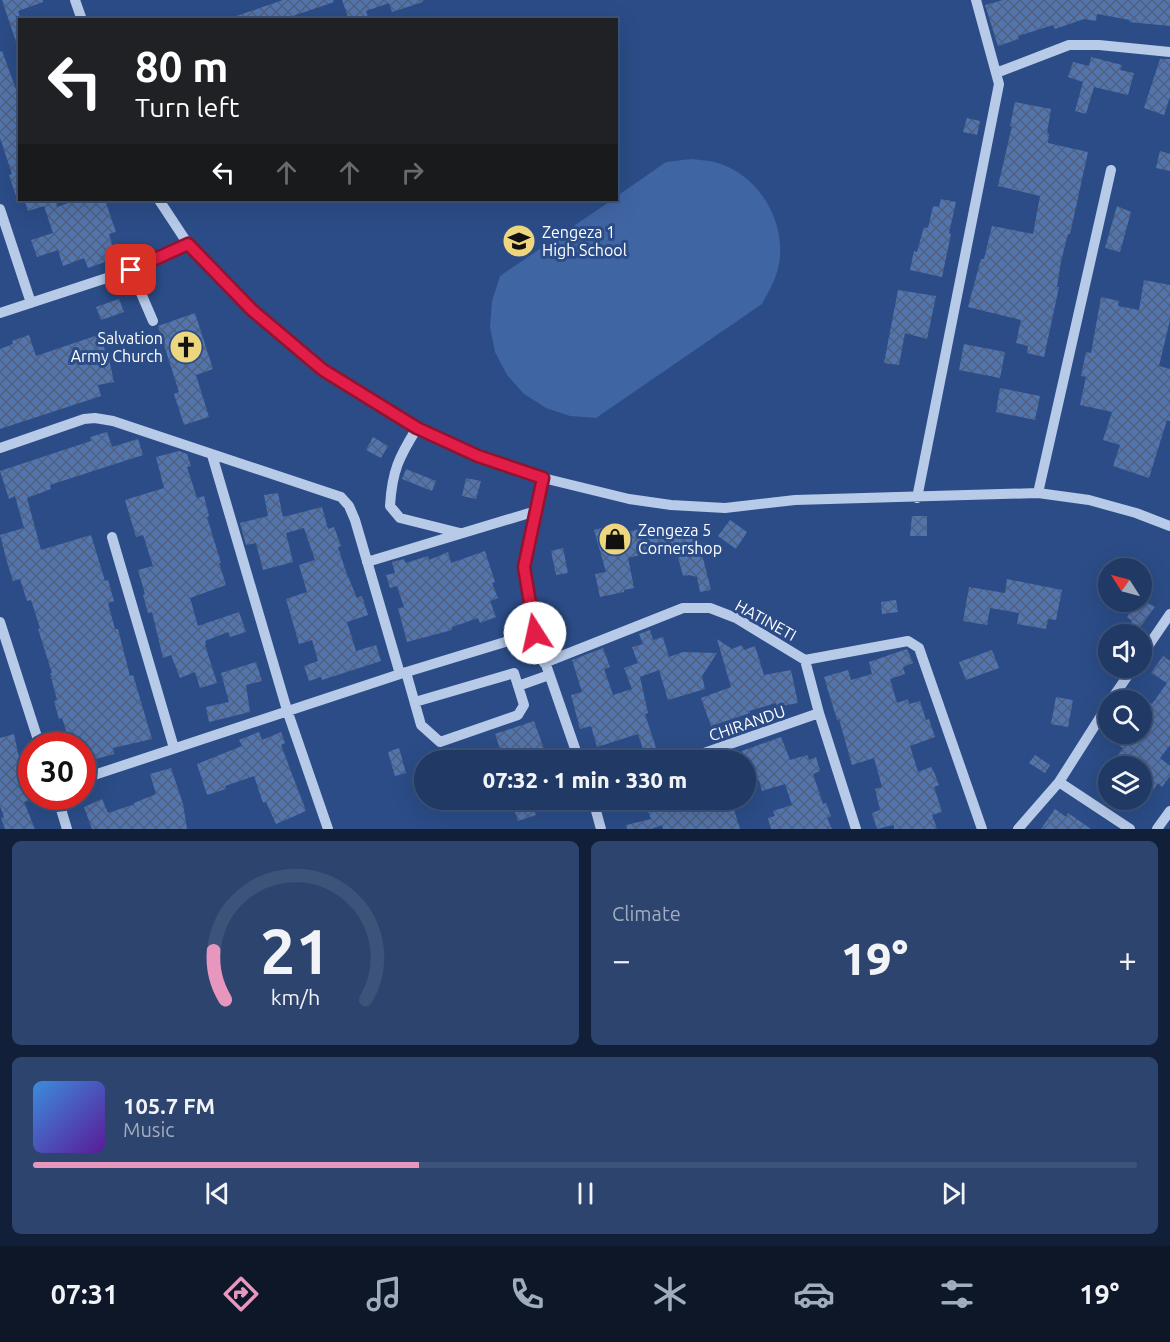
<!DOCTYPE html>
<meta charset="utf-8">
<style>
body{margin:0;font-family:Ubuntu,sans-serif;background:#2d446e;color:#f1f3f6;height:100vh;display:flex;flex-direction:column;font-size:22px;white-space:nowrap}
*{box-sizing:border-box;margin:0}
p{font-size:20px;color:#a2acbf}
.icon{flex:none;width:33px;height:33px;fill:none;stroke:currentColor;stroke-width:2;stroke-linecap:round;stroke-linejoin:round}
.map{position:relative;height:829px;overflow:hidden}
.details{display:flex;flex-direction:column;gap:12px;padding:12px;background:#121f38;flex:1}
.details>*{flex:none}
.top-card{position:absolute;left:18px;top:18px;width:600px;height:183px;border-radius:0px;box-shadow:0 6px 24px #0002,0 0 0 2px #3d5379;background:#202124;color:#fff;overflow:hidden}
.needle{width:39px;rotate:306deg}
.tools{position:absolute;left:1098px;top:558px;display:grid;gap:12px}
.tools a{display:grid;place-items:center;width:54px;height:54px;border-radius:50%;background:#203965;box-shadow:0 6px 24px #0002,0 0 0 2px #3d5379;font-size:30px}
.speed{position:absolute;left:18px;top:732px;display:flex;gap:12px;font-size:30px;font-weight:700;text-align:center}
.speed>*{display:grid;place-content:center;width:78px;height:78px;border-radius:50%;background:#203965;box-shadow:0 6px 24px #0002,0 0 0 2px #3d5379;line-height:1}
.speed .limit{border:9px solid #d22;background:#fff;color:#111}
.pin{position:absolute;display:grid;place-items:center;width:51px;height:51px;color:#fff;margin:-26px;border-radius:12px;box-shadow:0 3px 9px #0006}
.me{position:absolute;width:66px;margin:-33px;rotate:350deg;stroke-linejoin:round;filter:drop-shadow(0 0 4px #0008)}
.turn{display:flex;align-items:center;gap:21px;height:126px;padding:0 18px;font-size:27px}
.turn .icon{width:78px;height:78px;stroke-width:2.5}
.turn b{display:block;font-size:42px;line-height:51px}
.lanes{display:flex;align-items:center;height:57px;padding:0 18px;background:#0003;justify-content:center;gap:30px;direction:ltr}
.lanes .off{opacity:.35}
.big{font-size:45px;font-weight:800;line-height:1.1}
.details .tile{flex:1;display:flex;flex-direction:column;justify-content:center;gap:9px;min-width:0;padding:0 21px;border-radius:9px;background:#2d446e}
.details .dial{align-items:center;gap:0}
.dial svg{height:156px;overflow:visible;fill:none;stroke:#3d5379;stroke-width:7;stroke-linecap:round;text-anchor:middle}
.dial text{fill:#f1f3f6;stroke:none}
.song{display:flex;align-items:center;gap:18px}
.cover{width:72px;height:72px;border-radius:9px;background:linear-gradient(135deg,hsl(210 70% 55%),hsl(270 70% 35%))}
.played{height:6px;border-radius:3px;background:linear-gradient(90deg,#e797bd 35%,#3d5379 35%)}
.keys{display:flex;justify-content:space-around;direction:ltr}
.heat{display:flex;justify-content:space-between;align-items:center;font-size:33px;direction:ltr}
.details .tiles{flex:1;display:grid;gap:12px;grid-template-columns:1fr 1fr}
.tile:last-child{grid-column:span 2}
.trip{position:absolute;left:414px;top:750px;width:342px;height:60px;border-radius:30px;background:#203965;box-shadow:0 6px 24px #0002,0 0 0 2px #3d5379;font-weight:800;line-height:60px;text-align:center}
.dock{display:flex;height:96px;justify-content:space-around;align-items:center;background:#0d1728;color:#a2acbf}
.dock .icon{width:42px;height:42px}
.dock .current{color:#e797bd}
.dock b{font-size:27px;color:#f1f3f6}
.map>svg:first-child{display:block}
</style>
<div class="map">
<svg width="1170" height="829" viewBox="0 0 1170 829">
<defs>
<pattern id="building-cross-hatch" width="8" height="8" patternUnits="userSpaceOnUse" patternTransform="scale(1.5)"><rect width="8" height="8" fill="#5375ae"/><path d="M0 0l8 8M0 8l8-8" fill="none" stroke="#50607d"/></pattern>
</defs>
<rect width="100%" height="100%" fill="#2b4c87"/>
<path fill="#4065a3" d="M691 159C698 160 706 160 714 162 755 172 783 215 780 256 779 274 770 289 762 304L596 418 570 416 546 408 524 394 507 375 495 352 490 327 492 301 500 276 612 200H616L617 196 666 162Z"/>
<path fill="url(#building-cross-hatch)" d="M2 0H43V2L18 11 20 17V44L17 45Z
M283 0H333L334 2 281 20H231V18Z
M342 0H423V2L392 12 389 3 366 11 369 20H349Z
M1003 0H1170V26L1129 22 1130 20 1097 14 1096 21 1084 19 1055 29 1053 25 1018 36 1019 39 998 46 985 5Z
M2 51 20 100V202H18L9 175 12 174 0 138V52Z
M1091 57 1122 65 1120 70 1134 73 1128 95 1094 87 1086 114 1075 111 1083 82 1068 77 1073 62 1089 66Z
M1160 59H1170V97L1164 115 1144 108Z
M1015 102 1051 109 1047 133 1049 134 1048 143 1088 152 1070 234H1068L1061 261 1057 287H1059L1044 357 1027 353 1028 346 1016 343 1021 320 968 307 981 259H984L992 226 1033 234 1040 196 998 186 1012 126H1010Z
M967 118 980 121 977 135 963 132Z
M1160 151 1170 154V171L1156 168Z
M941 199 956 202 949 233 951 234 942 277 910 270 914 251 917 252 924 227 928 228 933 206 939 207Z
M24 200H56L57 207 77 200H105L116 232 109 234 116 258 88 268 84 258 63 266 58 250 37 257 31 240 53 233 44 206 28 211Z
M1117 206 1131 212 1120 252 1105 248Z
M1144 280 1170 285V320L1159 366 1170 369V421L1167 420 1149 478 1113 466 1120 445 1103 440 1112 412 1080 405 1086 377 1081 376 1086 352 1091 353 1101 297 1119 301 1118 306 1139 310Z
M898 290 936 296 927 339 905 333 899 365 884 363Z
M119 299 124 312 101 320 96 307Z
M195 313 213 369 196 375 209 417 184 425 174 394 179 392 158 326Z
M101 334 105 351 107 350 114 382 98 385 101 396 0 429V349L13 344 12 341 29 335 36 356Z
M964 344 1005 352 1000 378 959 370Z
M1000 388 1040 396 1035 420 996 412Z
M107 432 112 447 138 439 143 455 50 485 51 489 27 498 41 550 91 535 105 581 108 580 114 601 108 603 115 629H118L130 676 133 675 152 739 113 748 114 754 82 763V746H71L62 718 59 719 54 701 57 700 50 673H52L38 629 40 628 31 600 27 601 20 579 13 581 7 562 0 535 24 528 15 496 9 499 0 471 91 441 90 437Z
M373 437 388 446 381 458 366 450Z
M179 451 187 454 191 466 187 467 197 498 204 496 209 516 207 517 221 563H219L226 585 190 598 198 626 239 612 246 632 230 637 228 632 205 641 206 644 205 645 217 683 200 688 195 672 180 678 171 655 163 658 152 612 148 613 143 595 145 594 138 570 153 566 143 535 136 537 125 500 164 488 156 457Z
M406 469 436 481 432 491 402 479Z
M466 478 481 481 476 499 462 496Z
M278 493 283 517 322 507 328 529 334 527 341 546 338 547 346 572 357 598 362 596 368 615 347 622 356 651 376 645 381 661 322 680 321 677 309 681 304 666 318 661 312 640 299 644 286 599 307 592 299 565 315 560 304 528 286 533 293 562 263 570 256 543 246 545 240 523 268 516 264 495Z
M912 516H927V536H910Z
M730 520 747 532 736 549 718 536Z
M615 524 618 534 653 526 654 532 689 524 694 546 707 542 710 552 702 554 711 590 700 592 697 577 689 575 683 576 675 546 628 558 634 588 624 590V592L600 597 595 574 606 572 594 530Z
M563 548 568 573 556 575 551 551Z
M485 551 495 582 492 583 498 598 490 601 496 617 480 623 478 618 452 627V630L407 642 398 608 404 607 397 586 390 588 386 575 395 573 392 562 404 559 406 563 428 556 429 560 448 552 451 563Z
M1007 579 1062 590 1056 620 1048 619 1046 629 1017 624 1019 613 990 608 987 625 963 621 969 587 1005 593Z
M896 600 898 612 882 614 881 602Z
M1138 602H1146L1155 607 1135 634H1122L1132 621 1127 617Z
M650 630 653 640 663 637 669 657 683 652 717 653 702 676 705 689 668 700 659 670 640 677 648 713 645 714 657 751 645 755 638 734 597 747 591 726 580 729 571 695 582 692 572 660 603 648 610 667 604 669 613 695 632 689 624 668 638 663 632 647 643 644 639 634Z
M717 639 732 649 742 645 744 650 755 646 764 675 791 670 798 703 776 707V703L749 711 750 713 711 726 701 698 731 687Z
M907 649 913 663 903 667 905 674 890 679 897 703 908 699 909 704 920 701 926 720 929 719 935 737 910 746 918 772 931 767 934 772 939 785 934 787 942 812 932 815 937 829H894V825L877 829 872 813 880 810 875 789 882 787 874 758 852 765 839 719 837 720 824 677 848 670 851 680 872 674 869 662Z
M992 650 999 668 966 680 959 662Z
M1163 656 1170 661V745L1160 758 1170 766V776L1162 787 1158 783 1142 806V766H1110L1123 748 1103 734H1142V697L1152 704 1167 683 1151 673Z
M256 662 262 681 246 685 250 712 209 722 206 707 229 702 221 673Z
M1056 697 1073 700 1068 727 1051 724Z
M534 721 544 749 510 760H504L495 734Z
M259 732 262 740 281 732 285 743 281 745 306 811 276 824 266 802 263 803 254 776 225 786 226 789 207 795 197 764 242 746 239 740Z
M14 734 18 753 33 799 24 802 35 829H5L1 818 4 817 0 806V738Z
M781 737 790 760 807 755 809 760 816 757 820 771 813 774 823 804 826 803 831 816 827 818 832 829H771L768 818 775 816 773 811 792 805 785 784 762 791 759 780 751 783 742 751Z
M399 748 406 773 395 776 388 752Z
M1035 755 1050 765 1045 773 1029 763Z
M171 768 183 804 187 829H92L84 807 102 799 108 813 135 804 134 803 156 794 150 774Z
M511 800H562V801L534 811 536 815 518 821Z
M644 800H731L740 829H663L662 825 651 829H627L626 825 651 819Z
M1055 809 1066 817 1068 813 1091 829H1041Z"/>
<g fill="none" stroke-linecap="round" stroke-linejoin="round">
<path stroke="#b7cae8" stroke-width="10" d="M75 0 82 20
M996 73 1069 45H1099L1170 52
M159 200 188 244 252 310 323 370 417 428 478 456 543 478 629 499 671 505 725 508 795 500 1038 493 1089 500 1136 513 1170 526
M0 209 31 303
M131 270 153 321
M0 313 131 270 188 244
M417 428C399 457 392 471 390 506L400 518 460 533
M0 448 84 419 95 418 113 421 341 497 349 506 355 520 400 674
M212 455 287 710 328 829
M543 478 524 567 535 633 579 760
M1038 493 1111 170
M917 498 999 84 976 0
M112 537 174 748
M367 562 536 511
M0 622 40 746
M1142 655 1170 614
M805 660 908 641 919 648 982 829
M544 663 683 608H710L736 618 805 660 819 713 856 829
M406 672 421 725 440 742 518 715 524 705 514 673 415 702
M518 686 549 675
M1111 700 1133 668
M684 760 819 713
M82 779 400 674 535 633
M1059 782 1130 829
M57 796 67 829
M593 800 601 829
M1018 829 1059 782 1108 705
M1157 829 1170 811"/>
</g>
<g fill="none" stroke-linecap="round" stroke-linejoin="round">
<g stroke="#92132f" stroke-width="15">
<path id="route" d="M131 270 188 244 252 310 323 370 417 428 478 456 543 478 524 567 535 633"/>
</g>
<use href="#route" stroke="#e11d48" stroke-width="10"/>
</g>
<defs>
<g id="school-disc" transform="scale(1.725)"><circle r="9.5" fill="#eed67f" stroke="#2b4c87"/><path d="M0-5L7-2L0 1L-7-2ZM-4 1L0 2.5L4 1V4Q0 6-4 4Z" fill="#111"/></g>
<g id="church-disc" transform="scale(1.725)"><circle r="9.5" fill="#eed67f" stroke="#2b4c87"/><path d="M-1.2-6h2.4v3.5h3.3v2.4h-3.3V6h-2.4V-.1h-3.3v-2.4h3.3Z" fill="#111"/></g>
<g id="shop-disc" transform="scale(1.725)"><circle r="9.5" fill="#eed67f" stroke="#2b4c87"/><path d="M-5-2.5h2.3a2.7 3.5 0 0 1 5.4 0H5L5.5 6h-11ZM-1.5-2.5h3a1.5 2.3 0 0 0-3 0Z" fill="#111"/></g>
</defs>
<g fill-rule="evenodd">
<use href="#school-disc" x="519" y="241"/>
<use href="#church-disc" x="186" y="347"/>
<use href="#shop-disc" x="615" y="539"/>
</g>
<g text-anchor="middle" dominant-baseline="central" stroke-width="6" stroke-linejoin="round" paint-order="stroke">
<g font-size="16" fill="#fff" stroke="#2b4c87" text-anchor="start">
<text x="542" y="232">Zengeza 1<tspan x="542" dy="18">High School</tspan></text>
<text x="163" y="338" text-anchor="end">Salvation<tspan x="163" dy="18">Army Church</tspan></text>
<text x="638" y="530">Zengeza 5<tspan x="638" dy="18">Cornershop</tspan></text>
</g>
<g font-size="16" fill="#fff" stroke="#2b4c87">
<text transform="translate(766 620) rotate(29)">HATINETI</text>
<text transform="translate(747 723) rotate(-19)">CHIRANDU</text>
</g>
</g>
</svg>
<div class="tools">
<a><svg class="needle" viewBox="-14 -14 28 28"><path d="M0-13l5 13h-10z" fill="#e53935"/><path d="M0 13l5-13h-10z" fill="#a2acbf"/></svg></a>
<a><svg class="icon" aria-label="sound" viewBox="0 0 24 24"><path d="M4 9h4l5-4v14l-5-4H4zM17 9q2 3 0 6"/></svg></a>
<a><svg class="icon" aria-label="search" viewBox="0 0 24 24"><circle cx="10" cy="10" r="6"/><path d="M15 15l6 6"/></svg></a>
<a><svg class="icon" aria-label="layers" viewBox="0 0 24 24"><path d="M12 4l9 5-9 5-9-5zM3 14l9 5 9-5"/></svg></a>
</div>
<div class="speed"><div class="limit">30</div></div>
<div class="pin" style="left:131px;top:270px;background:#d93025"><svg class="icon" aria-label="arrive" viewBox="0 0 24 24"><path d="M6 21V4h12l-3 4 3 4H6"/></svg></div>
<svg class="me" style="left:535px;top:633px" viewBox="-20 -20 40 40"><circle r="19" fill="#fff"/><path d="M0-13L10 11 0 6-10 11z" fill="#e11d48"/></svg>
<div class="trip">07:32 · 1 min · 330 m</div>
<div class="top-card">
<div class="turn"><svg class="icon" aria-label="left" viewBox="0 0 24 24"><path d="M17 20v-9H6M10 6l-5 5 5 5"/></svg><div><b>80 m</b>Turn left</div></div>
<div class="lanes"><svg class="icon" aria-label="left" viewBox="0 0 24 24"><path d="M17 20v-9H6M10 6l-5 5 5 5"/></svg><svg class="icon off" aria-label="ahead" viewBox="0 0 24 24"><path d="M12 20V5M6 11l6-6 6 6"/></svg><svg class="icon off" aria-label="ahead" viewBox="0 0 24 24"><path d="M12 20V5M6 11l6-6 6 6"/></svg><svg class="icon off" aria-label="right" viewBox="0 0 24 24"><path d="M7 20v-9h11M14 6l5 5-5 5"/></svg></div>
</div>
</div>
<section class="details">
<div class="tiles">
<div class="tile dial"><svg viewBox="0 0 100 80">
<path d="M14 69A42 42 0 1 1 86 69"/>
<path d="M14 69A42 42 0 0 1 8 44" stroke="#e797bd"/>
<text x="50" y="56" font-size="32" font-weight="700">21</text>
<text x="50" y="72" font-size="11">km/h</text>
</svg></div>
<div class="tile"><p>Climate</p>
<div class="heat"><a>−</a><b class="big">19°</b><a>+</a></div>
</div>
<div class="tile">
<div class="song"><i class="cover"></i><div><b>105.7 FM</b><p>Music</p></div></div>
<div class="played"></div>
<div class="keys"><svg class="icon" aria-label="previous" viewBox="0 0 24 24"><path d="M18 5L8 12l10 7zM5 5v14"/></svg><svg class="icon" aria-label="pause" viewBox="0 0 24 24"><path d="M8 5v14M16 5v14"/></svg><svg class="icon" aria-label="next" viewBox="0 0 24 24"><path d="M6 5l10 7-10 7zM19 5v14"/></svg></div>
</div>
</div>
</section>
<nav class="dock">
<b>07:31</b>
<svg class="icon current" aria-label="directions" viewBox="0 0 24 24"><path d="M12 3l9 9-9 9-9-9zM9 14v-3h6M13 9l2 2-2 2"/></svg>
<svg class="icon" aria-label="music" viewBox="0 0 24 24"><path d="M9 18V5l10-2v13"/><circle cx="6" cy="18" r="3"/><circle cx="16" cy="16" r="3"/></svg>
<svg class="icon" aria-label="phone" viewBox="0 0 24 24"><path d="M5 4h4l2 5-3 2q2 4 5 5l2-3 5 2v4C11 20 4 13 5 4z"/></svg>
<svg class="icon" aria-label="climate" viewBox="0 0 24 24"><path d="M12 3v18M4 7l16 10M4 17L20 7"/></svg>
<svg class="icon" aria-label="car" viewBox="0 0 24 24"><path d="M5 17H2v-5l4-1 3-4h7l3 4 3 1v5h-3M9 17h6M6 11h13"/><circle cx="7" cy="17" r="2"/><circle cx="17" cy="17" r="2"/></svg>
<svg class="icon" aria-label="filters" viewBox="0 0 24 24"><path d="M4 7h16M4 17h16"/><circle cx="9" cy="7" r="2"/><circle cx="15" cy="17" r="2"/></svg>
<b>19°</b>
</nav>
